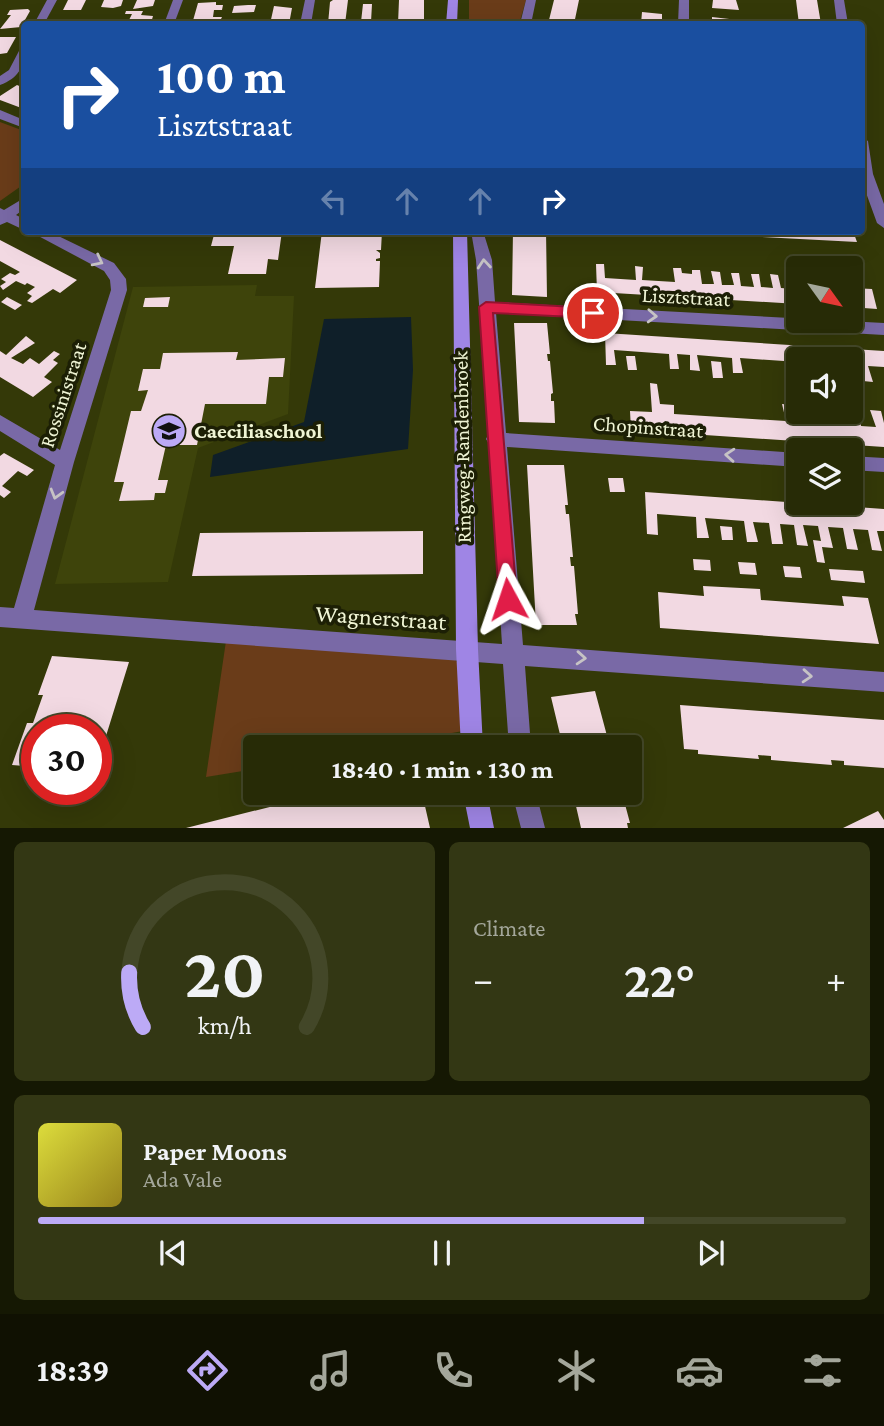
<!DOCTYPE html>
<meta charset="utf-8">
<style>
body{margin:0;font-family:"Crimson Pro",serif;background:#333714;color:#f1f3f6;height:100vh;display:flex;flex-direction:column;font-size:26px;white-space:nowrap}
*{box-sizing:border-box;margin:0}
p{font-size:23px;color:#a4a79b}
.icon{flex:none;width:38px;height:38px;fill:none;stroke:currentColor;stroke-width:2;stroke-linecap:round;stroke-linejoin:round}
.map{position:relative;height:828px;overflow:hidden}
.side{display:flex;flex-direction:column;gap:14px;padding:14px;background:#151803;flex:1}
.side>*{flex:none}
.top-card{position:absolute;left:21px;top:21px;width:844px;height:214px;border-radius:7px;box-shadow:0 7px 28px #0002,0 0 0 2px #434728;background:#1a4fa0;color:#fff;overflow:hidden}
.needle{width:46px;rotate:123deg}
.controls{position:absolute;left:786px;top:256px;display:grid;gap:14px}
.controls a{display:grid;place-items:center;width:77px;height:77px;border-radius:7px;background:#272b06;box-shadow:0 7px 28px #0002,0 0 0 2px #434728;font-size:35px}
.speed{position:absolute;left:21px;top:714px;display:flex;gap:14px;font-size:35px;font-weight:700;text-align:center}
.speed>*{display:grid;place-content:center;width:91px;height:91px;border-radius:50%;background:#272b06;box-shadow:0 7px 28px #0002,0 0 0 2px #434728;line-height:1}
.speed .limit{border:10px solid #d22;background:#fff;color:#111}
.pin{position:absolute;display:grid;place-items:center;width:60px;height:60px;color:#fff;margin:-30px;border:4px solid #fff;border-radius:50%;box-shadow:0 2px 7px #0007}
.me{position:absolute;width:77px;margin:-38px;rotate:355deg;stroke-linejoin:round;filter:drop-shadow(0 0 5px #0008)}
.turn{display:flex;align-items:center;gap:24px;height:147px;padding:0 21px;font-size:32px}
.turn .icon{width:91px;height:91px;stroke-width:2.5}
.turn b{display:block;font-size:49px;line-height:60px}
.lanes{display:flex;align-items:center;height:66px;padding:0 21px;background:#0003;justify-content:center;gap:35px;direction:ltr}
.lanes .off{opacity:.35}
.big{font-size:52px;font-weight:700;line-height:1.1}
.side .widget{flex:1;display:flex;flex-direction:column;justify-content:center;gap:10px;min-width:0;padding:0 24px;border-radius:10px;background:#333714}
.side .dial{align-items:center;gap:0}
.dial svg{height:182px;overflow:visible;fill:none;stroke:#434728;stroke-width:7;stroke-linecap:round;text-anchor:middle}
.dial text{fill:#f1f3f6;stroke:none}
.song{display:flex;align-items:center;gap:21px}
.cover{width:84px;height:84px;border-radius:10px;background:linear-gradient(135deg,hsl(60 70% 55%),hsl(50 70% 35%))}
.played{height:7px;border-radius:4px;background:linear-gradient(90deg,#bcaaf6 75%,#434728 75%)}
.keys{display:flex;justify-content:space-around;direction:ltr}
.heat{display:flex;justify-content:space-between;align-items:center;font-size:38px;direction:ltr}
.side .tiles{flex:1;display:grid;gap:14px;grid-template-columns:1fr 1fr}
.widget:last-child{grid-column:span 2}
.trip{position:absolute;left:243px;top:735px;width:399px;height:70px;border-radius:7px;background:#272b06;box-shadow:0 7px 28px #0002,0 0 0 2px #434728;font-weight:700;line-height:70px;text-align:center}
.dock{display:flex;height:112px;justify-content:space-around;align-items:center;background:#101102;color:#a4a79b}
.dock .icon{width:49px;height:49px}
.dock .on{color:#bcaaf6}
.dock b{font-size:32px;color:#f1f3f6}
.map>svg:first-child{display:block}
</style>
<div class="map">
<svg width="884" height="828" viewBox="0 0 884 828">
<rect width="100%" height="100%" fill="#343908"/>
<path fill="#3e440b" d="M257 285 255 296H294L288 414 198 448 168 582 55 584 133 287Z"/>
<path fill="#6a3c19" d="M469 0H526L519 24H469Z
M0 122 24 131V184L0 201Z
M226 641 451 654 460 666 463 731 373 747H256L255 769 206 777Z"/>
<path fill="#0f1f29" d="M411 317 413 370 408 449 210 477 213 455 304 422 324 319Z"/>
<path fill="#f2d9e2" d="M68 0H86L81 10H63Z
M104 0H123L121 6 113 8 101 7Z
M137 0H155L153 6 133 9Z
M333 0H348L345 24H328L330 2Z
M399 0H424V24H398Z
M554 0H579L574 24H548Z
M713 0H736L739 10 712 8Z
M796 0H817L821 24H799Z
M216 2V5H223L222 10H214L213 17H222L220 21 192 24 198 3Z
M363 4H372L371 22H361Z
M248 5H256L254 12 232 13 234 6Z
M274 6 292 8 289 24H270Z
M28 9 30 11 21 27 0 29 11 15H7L10 10Z
M126 11H143L141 15 153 16 151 23 146 24H127L132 14H125Z
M642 12 662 14V24H641Z
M712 17 738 20V24H712Z
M58 19H77L76 21 86 24H56Z
M0 37H16L7 53 0 54Z
M17 85 24 88V109L0 100V96Z
M215 231H282L278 260 268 259 266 274H228L234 246H211Z
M322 231H382L381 250H376L380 253V258L376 259V261H380L379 287 315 288Z
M513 231H546L547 297 512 295Z
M723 231H853L857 242 724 235Z
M0 240 50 266 77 280 60 293 53 289 32 303 27 301 32 296 27 293 35 287 27 283 25 285 16 281 3 290 0 286 6 282 1 279 10 273 15 275 20 272 0 261Z
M596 264H604L605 278 636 280 635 266 643 267 642 280 675 282 673 268H681L682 273 692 274V270H700L702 284H714L711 271 720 272 722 285H734L731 273H739L741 286 754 287 751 274H759L761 287 773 288 770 274 778 275 781 288 793 289 788 269 796 270 798 304 597 292Z
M852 288 872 289 877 309 850 307Z
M7 297 22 305 15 310 1 302Z
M170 297 168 307H143L145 298Z
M514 323H547L550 354H547L548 361H550L553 393 551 394V401H554L555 423 519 422Z
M605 333 884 351V367L868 366 873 382 863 381 860 372 850 371V359H798V362L740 358 743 373H733L732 358 697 355 700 371 690 370V355L677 354 679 369H670L669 354 614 350 616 365H606Z
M26 336 35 343 11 358 23 364 30 358 39 364 54 351 60 354 53 360 58 363 44 377 52 382 33 397 0 377V351L6 355Z
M238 352 236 360 285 358 283 377H269L266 404H205L197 445H166L158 480H168L165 493H155L154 500 119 501 124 482H114L131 411H141L148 390 138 391 143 369H160L163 353Z
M626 356H635L637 370H628Z
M711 361 721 362 723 378H713Z
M650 383 657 384 660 404 674 405V414L786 421 782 404 792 405 795 422 808 423 805 411H815L817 423 831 424 827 411H837L839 419H851L849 411 858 409 861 426 876 427 870 410 881 411 884 423V447L631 430 630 411 652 412Z
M4 453 34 470 27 476 18 471 2 486 11 492 4 498 0 495V456Z
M527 465H564L568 505H565L566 514H569L573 557H570L571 566H574L578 614H575L577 625H536Z
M608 478H623L625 492H610Z
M645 492 884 509V531H877L882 551 872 550 868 530 853 529 858 550 847 549 843 528 828 527 833 548 822 547 825 563 817 562 813 540 821 541 818 526 803 525 808 546 797 545 794 525 780 524 783 544H772L769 523 753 522 758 542H747L744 521 705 518 709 538H697L696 517 657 514 658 535 647 534Z
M720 526 732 527 733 540H722Z
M423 531V574L192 576 200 533Z
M693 559 710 560 711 571 694 570Z
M738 562 755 563 757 575 740 574Z
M783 566 800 567 802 578 785 577Z
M829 569 863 571 865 583 831 580Z
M703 586 760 589 761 600 844 606 842 596 868 598 879 644 660 628 658 592 704 596Z
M52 656 129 662 97 765 96 730H37V767L12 765 27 723H33L43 695H38Z
M595 691 610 747H563L551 697Z
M680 705 884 720V768L844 765V761L831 760 832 765 771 760V756L758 755 759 759 698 754V750L684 749Z
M325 793H422L430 828H186Z
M573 793H622L630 823H627L628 828H581Z
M878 811 884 820V828H843Z"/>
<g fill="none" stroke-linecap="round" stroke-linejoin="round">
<path fill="#7969a6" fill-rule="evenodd" d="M47 0H57L44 24H34Z
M173 0H183L174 24H164Z
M305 0H315L311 24H300Z
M526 0H536L531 24H520Z
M679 0H689V24H678Z
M834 0H844L848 24H837Z
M20 49H24C24 67 19 78 0 85V76L9 70Z
M0 110 24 120V128L0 119Z
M861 137 868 141 873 174 884 204V228L877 223 861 179Z
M24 198V209L16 215 24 219V230L7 222 0 225V208L4 210Z
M29 231H48L114 263 126 279 127 290 74 462 34 610 502 644 489 444 486 439 488 435 476 260 472 237 468 231H483L492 260 495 302 884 323V335L496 313 506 433 798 453V467L507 447 523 645 884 672V692L525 666 531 747H509L503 664 0 627V607L14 608 55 465 0 431V415L60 450 111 290 110 280 104 271Z
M850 456 884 458V472L850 470Z
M512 793H536L545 828H521Z"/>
<path fill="#9f85e5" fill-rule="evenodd" d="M448 0H458L457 24H446Z
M453 231H467L478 649 483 747H461L456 649Z
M463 793H487L494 828H470Z"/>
</g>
<defs><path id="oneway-chevron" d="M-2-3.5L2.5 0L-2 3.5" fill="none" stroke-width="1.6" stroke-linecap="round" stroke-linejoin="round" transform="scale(1.75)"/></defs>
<g stroke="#c6c3c4">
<use href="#oneway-chevron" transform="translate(98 261) rotate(27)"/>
<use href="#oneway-chevron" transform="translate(484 264) rotate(-95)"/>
<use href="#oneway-chevron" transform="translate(652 316) rotate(3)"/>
<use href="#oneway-chevron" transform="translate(730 455) rotate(-176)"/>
<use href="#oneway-chevron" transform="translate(56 494) rotate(106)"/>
<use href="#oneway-chevron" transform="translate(581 658) rotate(4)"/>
<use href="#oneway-chevron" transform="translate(807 676) rotate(4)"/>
</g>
<path fill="#e11d48" stroke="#92132f" stroke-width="2" d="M486 302 593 308 600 313 593 318 493 313 517 599 515 605 508 608 502 605 499 599 479 307Z"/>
<defs>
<g id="school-disc" transform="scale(1.75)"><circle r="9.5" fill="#bcaaf6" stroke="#1c1f05"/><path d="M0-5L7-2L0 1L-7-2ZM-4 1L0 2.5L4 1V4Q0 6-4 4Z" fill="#111"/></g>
</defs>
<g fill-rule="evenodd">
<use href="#school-disc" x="169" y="431"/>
</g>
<g text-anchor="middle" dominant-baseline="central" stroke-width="7" stroke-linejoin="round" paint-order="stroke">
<g font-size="21" fill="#eff4d4" stroke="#1c1f05">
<text transform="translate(686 297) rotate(3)">Lisztstraat</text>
<text transform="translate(63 395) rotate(-72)">Rossinistraat</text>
<text transform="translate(648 427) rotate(4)">Chopinstraat</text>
<text transform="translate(462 447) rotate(-91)">Ringweg-Randenbroek</text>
</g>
<g font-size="21" font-weight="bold" fill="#eff4d4" stroke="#1c1f05" text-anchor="start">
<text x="194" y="431">Caeciliaschool</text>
</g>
<g font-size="24" fill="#eff4d4" stroke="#1c1f05">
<text transform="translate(381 617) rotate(4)">Wagnerstraat</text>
</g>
</g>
</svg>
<div class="controls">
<a><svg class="needle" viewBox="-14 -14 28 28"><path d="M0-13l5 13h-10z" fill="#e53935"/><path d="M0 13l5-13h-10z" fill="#a4a79b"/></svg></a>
<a><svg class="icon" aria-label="sound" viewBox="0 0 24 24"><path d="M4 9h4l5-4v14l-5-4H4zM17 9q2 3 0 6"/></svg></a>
<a><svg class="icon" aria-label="layers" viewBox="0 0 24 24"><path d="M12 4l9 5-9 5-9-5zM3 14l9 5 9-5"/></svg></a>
</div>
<div class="speed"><div class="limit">30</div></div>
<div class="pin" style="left:593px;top:313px;background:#d93025"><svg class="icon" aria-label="arrive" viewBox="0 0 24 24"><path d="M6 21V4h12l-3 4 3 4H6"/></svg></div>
<svg class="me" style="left:508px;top:599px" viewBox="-20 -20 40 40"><path d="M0-17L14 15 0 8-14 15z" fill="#e11d48" stroke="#fff" stroke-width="4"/></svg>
<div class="trip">18:40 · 1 min · 130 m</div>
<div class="top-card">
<div class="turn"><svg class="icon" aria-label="right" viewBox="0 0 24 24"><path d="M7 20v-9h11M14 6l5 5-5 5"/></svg><div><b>100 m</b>Lisztstraat</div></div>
<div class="lanes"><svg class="icon off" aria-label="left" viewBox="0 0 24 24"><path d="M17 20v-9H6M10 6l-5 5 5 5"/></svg><svg class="icon off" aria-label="ahead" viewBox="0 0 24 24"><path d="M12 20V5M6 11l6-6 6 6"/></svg><svg class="icon off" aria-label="ahead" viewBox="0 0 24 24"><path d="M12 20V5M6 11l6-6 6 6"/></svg><svg class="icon" aria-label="right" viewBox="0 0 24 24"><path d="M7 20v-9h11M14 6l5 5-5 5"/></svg></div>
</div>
</div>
<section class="side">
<div class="tiles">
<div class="widget dial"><svg viewBox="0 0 100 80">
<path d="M14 69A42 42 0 1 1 86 69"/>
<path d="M14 69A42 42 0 0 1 8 45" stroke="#bcaaf6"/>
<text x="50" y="56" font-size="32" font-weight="700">20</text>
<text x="50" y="72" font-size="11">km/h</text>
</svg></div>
<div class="widget"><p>Climate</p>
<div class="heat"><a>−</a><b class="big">22°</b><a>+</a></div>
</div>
<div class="widget">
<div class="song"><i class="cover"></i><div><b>Paper Moons</b><p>Ada Vale</p></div></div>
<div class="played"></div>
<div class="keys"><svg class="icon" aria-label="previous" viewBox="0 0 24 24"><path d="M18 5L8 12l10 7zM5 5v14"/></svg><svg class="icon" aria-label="pause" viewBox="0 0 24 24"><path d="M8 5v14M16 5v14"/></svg><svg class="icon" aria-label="next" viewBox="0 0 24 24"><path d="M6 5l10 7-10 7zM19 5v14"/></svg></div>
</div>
</div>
</section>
<nav class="dock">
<b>18:39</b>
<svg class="icon on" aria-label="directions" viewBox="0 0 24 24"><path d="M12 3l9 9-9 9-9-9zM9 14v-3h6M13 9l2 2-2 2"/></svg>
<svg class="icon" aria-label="music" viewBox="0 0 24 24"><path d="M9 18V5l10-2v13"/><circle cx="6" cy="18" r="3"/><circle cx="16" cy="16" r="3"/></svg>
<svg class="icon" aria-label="phone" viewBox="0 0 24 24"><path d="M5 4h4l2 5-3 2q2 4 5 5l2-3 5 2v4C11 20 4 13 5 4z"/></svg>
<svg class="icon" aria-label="climate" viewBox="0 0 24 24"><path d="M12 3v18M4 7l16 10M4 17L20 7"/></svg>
<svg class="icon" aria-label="car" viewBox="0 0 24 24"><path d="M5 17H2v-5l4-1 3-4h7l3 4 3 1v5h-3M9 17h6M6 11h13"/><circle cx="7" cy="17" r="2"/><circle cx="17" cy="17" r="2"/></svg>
<svg class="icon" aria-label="filters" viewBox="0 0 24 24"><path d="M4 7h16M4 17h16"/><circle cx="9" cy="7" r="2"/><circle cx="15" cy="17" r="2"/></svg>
</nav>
